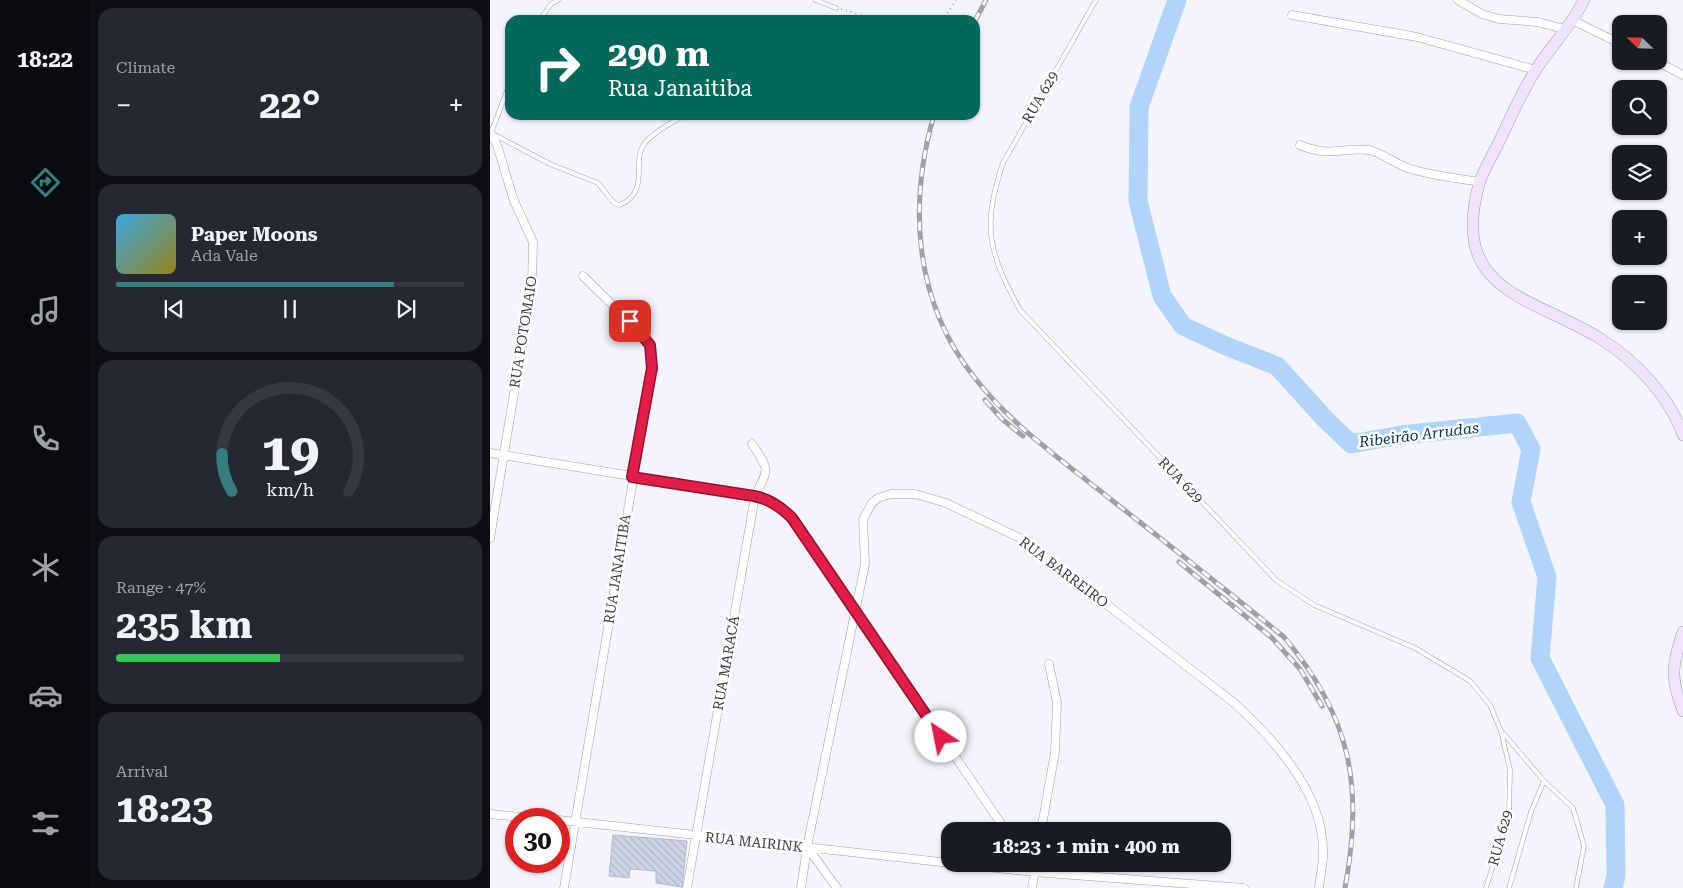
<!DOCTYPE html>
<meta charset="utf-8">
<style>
body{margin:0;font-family:"Roboto Serif",serif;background:#242831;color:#f1f3f6;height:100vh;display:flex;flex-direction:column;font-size:19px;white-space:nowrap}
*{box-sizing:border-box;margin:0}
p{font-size:16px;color:#9ea1a6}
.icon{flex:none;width:28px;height:28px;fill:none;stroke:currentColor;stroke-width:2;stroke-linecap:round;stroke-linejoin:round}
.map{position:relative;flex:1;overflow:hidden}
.side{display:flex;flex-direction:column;gap:8px;padding:8px;background:#0d0f14;width:400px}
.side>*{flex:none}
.guide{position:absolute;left:15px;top:15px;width:475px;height:105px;border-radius:15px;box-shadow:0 1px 4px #0004;background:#00695c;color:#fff;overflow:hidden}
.needle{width:32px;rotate:293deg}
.buttons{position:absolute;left:1122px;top:15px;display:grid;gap:10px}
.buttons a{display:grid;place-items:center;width:55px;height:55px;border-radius:10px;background:#171b24;box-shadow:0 1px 4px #0004;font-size:25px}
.speed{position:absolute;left:15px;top:808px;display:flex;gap:10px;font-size:25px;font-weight:700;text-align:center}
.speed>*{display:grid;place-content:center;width:65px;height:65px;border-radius:50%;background:#171b24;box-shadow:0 1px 4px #0004;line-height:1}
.speed .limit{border:8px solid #d22;background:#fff;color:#111}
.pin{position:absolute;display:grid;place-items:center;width:42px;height:42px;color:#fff;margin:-21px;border-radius:10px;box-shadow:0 2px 8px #0006}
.me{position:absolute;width:55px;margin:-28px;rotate:326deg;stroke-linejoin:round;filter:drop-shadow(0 0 4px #0008)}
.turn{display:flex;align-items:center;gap:18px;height:105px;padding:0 20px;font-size:22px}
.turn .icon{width:65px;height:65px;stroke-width:2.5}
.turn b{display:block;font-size:35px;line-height:42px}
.big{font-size:38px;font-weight:700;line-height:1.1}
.side .tile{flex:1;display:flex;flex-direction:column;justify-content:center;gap:8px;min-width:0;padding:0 18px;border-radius:15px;background:#242831}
.side .dial{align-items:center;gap:0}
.dial svg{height:130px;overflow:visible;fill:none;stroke:#363941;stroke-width:7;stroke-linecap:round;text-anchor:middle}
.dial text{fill:#f1f3f6;stroke:none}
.song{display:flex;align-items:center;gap:15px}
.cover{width:60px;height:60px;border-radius:8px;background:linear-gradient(135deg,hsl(200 70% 55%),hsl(50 70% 35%))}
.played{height:5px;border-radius:2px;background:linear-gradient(90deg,#357e80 80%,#363941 80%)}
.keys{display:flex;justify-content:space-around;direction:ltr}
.heat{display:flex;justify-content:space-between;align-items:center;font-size:28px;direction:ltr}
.charge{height:8px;border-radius:4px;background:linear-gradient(90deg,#34c759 47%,#363941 0)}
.trip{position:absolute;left:451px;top:822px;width:290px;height:50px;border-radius:15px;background:#171b24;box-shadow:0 1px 4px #0004;font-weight:700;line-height:50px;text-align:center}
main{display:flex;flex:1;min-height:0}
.dock{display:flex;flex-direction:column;width:90px;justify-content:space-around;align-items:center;background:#090b0e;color:#9ea1a6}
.dock .icon{width:35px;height:35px}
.dock .current{color:#357e80}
.dock b{font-size:22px;color:#f1f3f6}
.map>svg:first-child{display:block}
</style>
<main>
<nav class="dock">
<b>18:22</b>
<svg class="icon current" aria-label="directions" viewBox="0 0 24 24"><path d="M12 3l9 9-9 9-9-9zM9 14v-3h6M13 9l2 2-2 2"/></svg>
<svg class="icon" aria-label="music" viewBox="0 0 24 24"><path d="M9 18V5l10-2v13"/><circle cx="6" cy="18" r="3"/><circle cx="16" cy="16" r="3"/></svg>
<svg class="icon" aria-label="phone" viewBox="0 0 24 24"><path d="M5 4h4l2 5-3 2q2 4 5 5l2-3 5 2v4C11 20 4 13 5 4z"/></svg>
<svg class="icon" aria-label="climate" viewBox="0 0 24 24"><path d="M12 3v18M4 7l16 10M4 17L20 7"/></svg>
<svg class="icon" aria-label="car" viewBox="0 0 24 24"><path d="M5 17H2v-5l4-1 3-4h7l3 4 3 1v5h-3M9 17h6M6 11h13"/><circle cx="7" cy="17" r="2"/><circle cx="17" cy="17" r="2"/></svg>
<svg class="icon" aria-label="filters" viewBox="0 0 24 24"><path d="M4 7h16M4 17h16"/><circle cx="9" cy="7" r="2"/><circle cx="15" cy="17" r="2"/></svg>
</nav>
<section class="side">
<div class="tile"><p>Climate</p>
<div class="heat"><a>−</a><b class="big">22°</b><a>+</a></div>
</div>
<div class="tile">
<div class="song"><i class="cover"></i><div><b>Paper Moons</b><p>Ada Vale</p></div></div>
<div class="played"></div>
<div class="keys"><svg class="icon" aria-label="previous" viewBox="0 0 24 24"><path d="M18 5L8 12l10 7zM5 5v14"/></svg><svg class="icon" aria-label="pause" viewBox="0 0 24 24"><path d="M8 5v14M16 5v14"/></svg><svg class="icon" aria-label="next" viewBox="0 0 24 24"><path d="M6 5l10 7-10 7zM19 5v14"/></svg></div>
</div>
<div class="tile dial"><svg viewBox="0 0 100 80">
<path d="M14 69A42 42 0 1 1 86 69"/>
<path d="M14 69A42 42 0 0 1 8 46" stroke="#357e80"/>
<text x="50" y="56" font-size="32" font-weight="700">19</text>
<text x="50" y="72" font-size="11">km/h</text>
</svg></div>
<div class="tile"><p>Range · 47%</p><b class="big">235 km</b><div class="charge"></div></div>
<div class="tile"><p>Arrival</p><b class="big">18:23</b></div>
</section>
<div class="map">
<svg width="1193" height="888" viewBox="0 0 1193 888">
<defs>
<pattern id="building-back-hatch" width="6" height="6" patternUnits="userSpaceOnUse" patternTransform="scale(1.25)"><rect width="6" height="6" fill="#cdd4e6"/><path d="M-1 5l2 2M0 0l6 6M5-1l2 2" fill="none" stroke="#b1b7c6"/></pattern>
</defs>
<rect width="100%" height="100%" fill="#f4f4fc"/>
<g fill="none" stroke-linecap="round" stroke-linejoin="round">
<path stroke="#b1d4fb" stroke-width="19" d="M687 0 649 107 648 201 672 296 693 326 736 346 787 366 835 419 861 444 911 435 1027 423 1041 449 1031 502 1057 577 1050 658 1125 805 1126 876 1123 888"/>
</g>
<path fill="url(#building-back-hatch)" stroke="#b4bacc" d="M123 835 197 841 192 887 166 883V871L140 869 139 878 119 876Z"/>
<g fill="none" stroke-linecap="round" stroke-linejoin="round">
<g stroke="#9d9cae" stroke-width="5">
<path id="lane" d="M325 0 346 8
M606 0 513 163C492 226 498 252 530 310L786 580 824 605 925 648 980 681 1000 705 1011 731 1020 770 1019 814 996 888
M50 20 61 4 68 0
M20 83 1 133 60 164 108 183 124 203 130 205C162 190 140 161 155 143 163 132 182 123 194 115
M1013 733 1054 781 1083 808 1094 846 1086 888
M1019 888 1041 812 1054 781"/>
</g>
<g stroke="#9d9cae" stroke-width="9">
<path id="street" d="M968 0 992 14 1009 19 1048 22 1074 29
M802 15 927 37 1046 70
M1084 21 1131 44
M1166 61 1193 75
M0 132 7 145 24 201 43 242 42 285 0 538
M810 145C841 158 851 147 879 150 889 151 908 166 921 169 943 176 967 178 990 182
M0 453 265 496 290 506 302 518 516 831
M0 814 52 819
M69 820 460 863
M551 831 565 752 567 703 559 664
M317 847 347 888
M469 864 544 872 754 888
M74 888 162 368 160 345 151 333 93 276
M197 888 265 496C279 468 280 471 262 444
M311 888 317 847 375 564 373 519 382 503 388 498 401 494H425L456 503 532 539 743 702C783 738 833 793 833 850 834 862 830 876 829 888
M542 888 546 864"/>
</g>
<g stroke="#9d9cae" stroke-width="12">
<path id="secondary" d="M1094 0C1082 25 1062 45 1047 68 1031 92 1020 120 1007 146 1001 158 993 171 989 184 959 293 1042 296 1111 339 1146 361 1179 396 1193 435
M1193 632C1182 665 1180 678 1193 711"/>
</g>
<path stroke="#aeadb5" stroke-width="2" stroke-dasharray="1 4" stroke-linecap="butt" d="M351 9 384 19 455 17 466 0"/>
<use href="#lane" stroke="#fff" stroke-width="4"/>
<use href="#street" stroke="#fff" stroke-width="8"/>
<use href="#secondary" stroke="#f0e4fd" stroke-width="11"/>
<g stroke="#a0a0a8" stroke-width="5">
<path id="rail" d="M485 21 496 0
M444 115C418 205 424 301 484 377 520 424 573 461 619 498 678 544 736 590 794 637 861 717 874 786 855 888
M495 400 512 419 533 436
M689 562 781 637 810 669 832 706"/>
</g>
<use href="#rail" stroke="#fff" stroke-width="3" stroke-dasharray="9" stroke-linecap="butt"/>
</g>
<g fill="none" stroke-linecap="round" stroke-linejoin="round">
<g stroke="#92132f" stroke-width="12">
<path id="route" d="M140 321 160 345 162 368 142 477 264 496C280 499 291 507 302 518L451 737"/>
</g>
<use href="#route" stroke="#e11d48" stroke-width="9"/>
</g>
<g text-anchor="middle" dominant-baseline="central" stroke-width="5" stroke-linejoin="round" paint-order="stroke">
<g font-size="14" fill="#3b3a42" stroke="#fff">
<text transform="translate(550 97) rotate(-60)">RUA 629</text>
<text transform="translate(33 332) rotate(-81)">RUA POTOMAIO</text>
<text transform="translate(691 480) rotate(46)">RUA 629</text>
<text transform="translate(127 569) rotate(-81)">RUA JANAITIBA</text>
<text transform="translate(574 572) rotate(37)">RUA BARREIRO</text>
<text transform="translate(236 663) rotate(-80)">RUA MARACÁ</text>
<text transform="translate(1010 838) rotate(-75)">RUA 629</text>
<text transform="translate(264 842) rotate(6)">RUA MAIRINK</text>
</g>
<g font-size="15" font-style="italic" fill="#052f57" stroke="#fff">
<text transform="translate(929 435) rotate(-7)">Ribeirão Arrudas</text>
</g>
</g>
</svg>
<div class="buttons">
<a><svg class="needle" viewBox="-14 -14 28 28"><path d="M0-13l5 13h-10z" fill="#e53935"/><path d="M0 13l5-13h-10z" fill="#9ea1a6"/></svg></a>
<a><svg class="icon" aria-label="search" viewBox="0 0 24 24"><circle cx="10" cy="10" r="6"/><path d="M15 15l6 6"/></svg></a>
<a><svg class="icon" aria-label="layers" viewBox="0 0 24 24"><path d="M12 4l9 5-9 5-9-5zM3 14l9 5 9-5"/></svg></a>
<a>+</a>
<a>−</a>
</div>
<div class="speed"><div class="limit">30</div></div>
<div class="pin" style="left:140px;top:321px;background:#d93025"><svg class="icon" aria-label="arrive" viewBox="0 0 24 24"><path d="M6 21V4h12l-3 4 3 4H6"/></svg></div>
<svg class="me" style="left:451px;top:737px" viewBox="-20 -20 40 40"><circle r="19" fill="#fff"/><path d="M0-13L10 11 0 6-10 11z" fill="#e11d48"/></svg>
<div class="trip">18:23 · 1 min · 400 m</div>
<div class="guide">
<div class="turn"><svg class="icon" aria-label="right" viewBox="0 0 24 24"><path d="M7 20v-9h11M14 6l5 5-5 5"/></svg><div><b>290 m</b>Rua Janaitiba</div></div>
</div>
</div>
</main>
